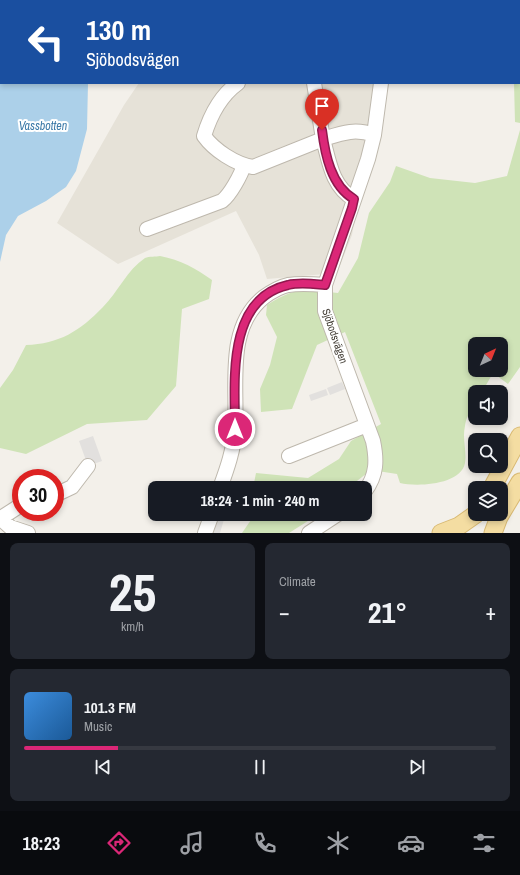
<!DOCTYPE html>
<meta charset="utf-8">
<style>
body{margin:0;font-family:"Archivo Narrow",sans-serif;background:#242831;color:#f1f3f6;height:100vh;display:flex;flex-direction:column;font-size:15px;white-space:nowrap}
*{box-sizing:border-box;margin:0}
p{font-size:13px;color:#9ea1a6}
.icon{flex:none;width:22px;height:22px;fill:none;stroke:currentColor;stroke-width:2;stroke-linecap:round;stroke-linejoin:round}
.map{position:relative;height:533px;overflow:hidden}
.details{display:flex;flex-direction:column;gap:10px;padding:10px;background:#0d0f14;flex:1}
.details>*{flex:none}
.guide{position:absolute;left:0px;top:0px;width:520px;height:84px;box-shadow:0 2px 6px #0003;background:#1a4fa0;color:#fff;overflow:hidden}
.needle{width:26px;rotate:43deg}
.controls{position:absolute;left:468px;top:337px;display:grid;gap:8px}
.controls a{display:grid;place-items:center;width:40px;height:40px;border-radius:8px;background:#171b24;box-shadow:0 2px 6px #0003;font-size:20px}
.speed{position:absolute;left:12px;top:469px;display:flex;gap:8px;font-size:20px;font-weight:700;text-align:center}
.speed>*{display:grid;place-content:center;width:52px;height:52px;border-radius:50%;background:#171b24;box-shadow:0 2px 6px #0003;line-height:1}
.speed .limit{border:6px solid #d22;background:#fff;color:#111}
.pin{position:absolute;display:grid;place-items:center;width:34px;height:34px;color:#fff;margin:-41px -17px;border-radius:50% 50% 50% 0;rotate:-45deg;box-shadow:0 0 4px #0007}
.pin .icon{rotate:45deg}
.me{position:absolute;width:44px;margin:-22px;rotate:0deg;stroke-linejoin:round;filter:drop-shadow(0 0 3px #0008)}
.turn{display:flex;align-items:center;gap:14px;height:84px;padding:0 20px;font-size:18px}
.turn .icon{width:52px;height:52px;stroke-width:2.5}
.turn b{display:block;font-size:28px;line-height:34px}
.big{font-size:30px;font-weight:800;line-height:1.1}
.details .card{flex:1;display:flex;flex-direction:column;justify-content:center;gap:6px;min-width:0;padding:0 14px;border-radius:8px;background:#242831}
.details .dial{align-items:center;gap:0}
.dial b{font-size:52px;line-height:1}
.song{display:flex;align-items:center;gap:12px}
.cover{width:48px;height:48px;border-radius:6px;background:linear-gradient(135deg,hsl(210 70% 55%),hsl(210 70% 35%))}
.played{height:4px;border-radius:2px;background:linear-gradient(90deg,#db2777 20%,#363941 20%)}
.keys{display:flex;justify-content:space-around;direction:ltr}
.heat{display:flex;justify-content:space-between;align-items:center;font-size:22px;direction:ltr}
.details .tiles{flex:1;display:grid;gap:10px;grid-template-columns:1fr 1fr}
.card:last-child{grid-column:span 2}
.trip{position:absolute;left:148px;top:481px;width:224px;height:40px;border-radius:8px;background:#171b24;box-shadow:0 2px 6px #0003;font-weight:800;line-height:40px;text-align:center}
.tab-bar{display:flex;height:64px;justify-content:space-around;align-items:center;background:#090b0e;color:#9ea1a6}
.tab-bar .icon{width:28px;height:28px}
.tab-bar .on{color:#db2777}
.tab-bar b{font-size:18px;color:#f1f3f6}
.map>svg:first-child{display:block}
</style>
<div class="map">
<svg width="520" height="533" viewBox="0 0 520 533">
<rect width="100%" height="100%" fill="#f3f0ea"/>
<path fill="#e6e2d8" d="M215 0H379L213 1Z
M139 83H378L372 127 352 235 337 273 267 279 259 255 236 211 118 264 57 223 124 105Z"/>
<path fill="#cfe3b7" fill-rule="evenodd" d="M486 0H520V123L515 122 514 83H519V1Z
M520 130V367L508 384 493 373 482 392H475C475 409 467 412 465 426 462 439 467 451 465 463 461 485 417 487 400 483L397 474 371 470 348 488H253L256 473 308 478 339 459 351 441 381 424 345 332 317 345 292 409 261 412 260 389 270 365 277 337 266 315 267 305C297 286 305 289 338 293L358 258 369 213 390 182 396 166 430 178 475 183 507 176ZM475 344H501V370H475Z
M160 256C181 260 195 268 212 280L209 299 182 309 176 386 147 420 87 424 26 454 0 448V388L13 370 26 345C59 344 80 331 103 307 118 292 127 270 145 258 149 256 156 257 160 256Z
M255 514H319L289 533H242Z"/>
<path fill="#e2e0de" d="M342 382 345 389 330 395 327 388Z
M326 389 328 395 311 401 309 395Z
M93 436 102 461 88 466 79 441Z
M218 514 225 516 220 533H212Z"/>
<path fill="#acd0e9" d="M0 0H154L1 1V83H88L87 129 76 171 66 187 46 201 18 216 6 235 0 262Z"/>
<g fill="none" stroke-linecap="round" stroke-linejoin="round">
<g stroke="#beb8ad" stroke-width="16">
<path id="minor" d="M384 1V0
M238 83C220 96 210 116 204 136 214 150 235 164 253 167L323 139 314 83
M354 199C332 187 329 161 323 139 342 133 355 128 374 135
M147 229 222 201C230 195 241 175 244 165
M289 456 367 425
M220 488C227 469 234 449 235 429 238 386 225 328 264 297 271 292 279 287 288 285 300 283 313 284 325 285
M365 491C377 475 377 460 373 441L325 311V285L368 159 374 135 381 83
M55 495 72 487 88 466
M0 518 10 527 28 533
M1 518 21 505
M205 533 212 514
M309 533 338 514"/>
</g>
<g stroke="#d8b973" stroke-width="19">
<path id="major" d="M492 488 520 436
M441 533 459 526 476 514
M493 533 499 517 520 482"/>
</g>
<use href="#minor" stroke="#fff" stroke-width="14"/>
<use href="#major" stroke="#f4dda2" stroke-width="17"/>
</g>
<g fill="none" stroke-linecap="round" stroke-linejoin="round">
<g stroke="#8e194d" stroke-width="10">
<path id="route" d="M235 429C235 382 226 299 288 285 300 282 313 284 325 285L352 208 354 199C331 186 325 154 322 130"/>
</g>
<use href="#route" stroke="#db2777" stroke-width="7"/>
</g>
<g text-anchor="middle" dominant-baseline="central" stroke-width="4" stroke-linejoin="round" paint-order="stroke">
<g font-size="11" fill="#464139" stroke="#fff">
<text transform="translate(335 336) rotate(71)">Sjöbodsvägen</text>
</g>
<g font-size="12" font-style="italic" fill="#3c7aa8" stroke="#fff">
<text x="43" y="126">Vassbotten</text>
</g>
</g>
</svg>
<div class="controls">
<a><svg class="needle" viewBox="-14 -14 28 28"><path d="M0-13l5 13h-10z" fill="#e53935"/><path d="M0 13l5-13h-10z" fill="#9ea1a6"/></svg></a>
<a><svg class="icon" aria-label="sound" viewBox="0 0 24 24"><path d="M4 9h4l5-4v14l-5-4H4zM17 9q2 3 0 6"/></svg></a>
<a><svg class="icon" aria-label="search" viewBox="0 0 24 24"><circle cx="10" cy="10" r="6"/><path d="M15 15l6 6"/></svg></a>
<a><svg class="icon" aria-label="layers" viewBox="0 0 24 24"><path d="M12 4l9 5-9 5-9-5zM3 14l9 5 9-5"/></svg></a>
</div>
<div class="speed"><div class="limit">30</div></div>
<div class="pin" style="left:322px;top:130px;background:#d93025"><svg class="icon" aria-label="arrive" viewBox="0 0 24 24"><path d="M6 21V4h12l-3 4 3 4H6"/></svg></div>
<svg class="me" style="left:235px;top:429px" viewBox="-20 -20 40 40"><circle r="17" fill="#db2777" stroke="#fff" stroke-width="3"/><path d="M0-11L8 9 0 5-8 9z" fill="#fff"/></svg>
<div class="trip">18:24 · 1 min · 240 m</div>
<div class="guide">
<div class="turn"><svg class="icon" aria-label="left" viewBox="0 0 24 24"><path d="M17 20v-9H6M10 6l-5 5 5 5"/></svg><div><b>130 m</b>Sjöbodsvägen</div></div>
</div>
</div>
<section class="details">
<div class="tiles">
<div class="card dial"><b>25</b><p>km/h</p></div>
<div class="card"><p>Climate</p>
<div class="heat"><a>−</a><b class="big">21°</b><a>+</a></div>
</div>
<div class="card">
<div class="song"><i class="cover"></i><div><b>101.3 FM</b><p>Music</p></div></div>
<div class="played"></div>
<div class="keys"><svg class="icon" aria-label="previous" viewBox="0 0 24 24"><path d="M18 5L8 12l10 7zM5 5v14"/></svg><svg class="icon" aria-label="pause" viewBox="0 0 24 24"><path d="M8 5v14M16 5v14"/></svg><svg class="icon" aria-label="next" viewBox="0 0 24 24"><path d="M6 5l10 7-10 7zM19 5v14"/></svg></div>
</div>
</div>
</section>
<nav class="tab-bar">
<b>18:23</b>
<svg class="icon on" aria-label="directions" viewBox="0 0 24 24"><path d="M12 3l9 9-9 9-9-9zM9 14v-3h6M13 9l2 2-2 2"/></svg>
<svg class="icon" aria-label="music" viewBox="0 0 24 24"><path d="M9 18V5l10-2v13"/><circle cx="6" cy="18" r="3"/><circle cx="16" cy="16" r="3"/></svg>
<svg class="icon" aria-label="phone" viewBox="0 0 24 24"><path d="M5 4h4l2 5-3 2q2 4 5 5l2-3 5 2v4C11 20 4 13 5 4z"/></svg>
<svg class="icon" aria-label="climate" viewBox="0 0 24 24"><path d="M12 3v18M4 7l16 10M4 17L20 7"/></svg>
<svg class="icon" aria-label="car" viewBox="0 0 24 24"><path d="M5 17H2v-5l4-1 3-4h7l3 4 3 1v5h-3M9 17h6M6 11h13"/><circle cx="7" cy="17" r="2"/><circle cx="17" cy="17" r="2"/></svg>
<svg class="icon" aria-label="filters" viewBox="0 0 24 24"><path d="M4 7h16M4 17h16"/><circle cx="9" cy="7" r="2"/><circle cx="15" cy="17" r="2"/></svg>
</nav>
